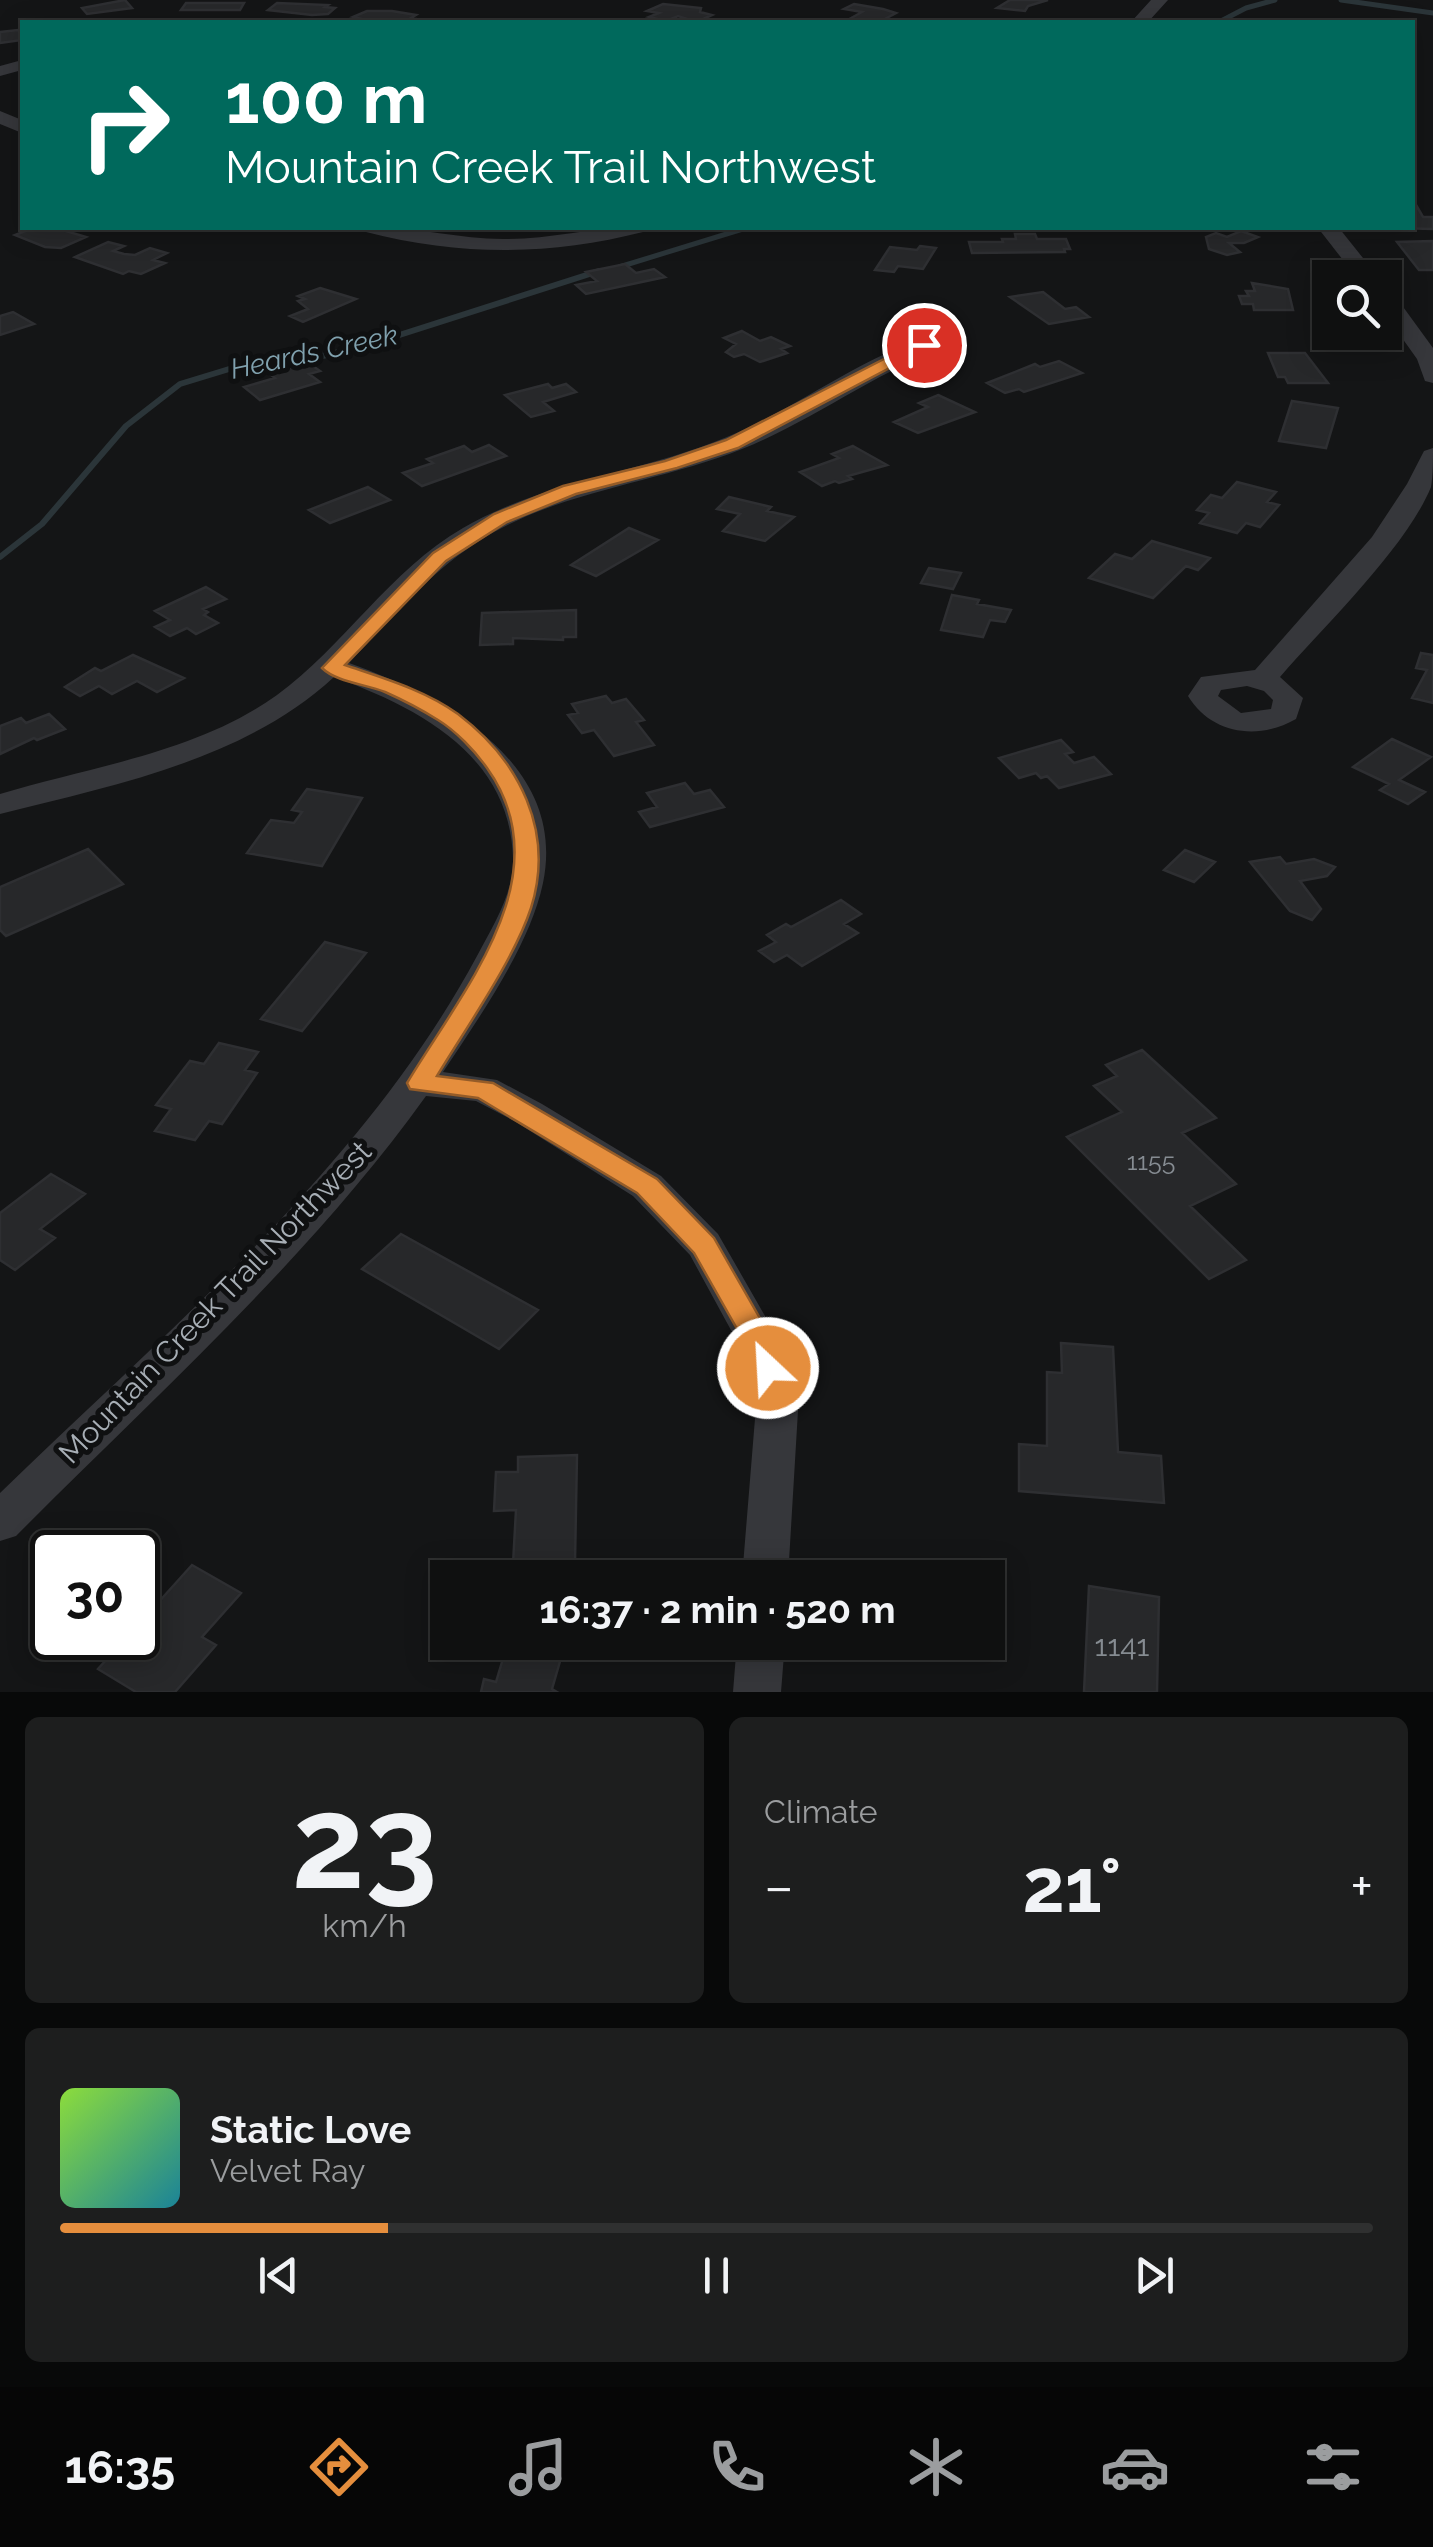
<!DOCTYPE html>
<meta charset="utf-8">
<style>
body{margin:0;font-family:Raleway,sans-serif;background:#1d1e1e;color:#f1f3f6;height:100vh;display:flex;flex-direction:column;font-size:38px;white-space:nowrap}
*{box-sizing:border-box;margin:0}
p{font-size:32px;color:#9b9d9f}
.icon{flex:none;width:55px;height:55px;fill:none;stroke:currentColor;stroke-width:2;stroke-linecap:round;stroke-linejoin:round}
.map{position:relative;height:1692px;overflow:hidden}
.drawer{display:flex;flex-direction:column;gap:25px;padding:25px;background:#080909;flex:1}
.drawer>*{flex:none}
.top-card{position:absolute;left:20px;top:20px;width:1395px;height:210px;border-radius:0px;box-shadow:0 5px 25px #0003,0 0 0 2px #2f3030;background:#00695c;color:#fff;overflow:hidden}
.controls{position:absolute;left:1312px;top:260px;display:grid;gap:20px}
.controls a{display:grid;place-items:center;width:90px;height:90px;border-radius:0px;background:#0f1010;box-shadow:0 5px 25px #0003,0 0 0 2px #2f3030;font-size:50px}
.speed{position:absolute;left:30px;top:1530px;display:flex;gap:20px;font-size:50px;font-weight:700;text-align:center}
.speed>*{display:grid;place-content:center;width:130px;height:130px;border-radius:50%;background:#0f1010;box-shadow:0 5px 25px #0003,0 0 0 2px #2f3030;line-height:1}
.speed .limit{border:5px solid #111;border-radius:15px;background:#fff;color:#111}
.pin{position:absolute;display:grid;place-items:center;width:85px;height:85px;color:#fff;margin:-42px;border:5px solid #fff;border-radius:50%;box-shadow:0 2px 10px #0007}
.me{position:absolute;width:110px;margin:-55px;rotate:335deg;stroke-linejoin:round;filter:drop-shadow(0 0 8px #0008)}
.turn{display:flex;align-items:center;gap:35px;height:210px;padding:0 40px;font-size:45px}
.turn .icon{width:130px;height:130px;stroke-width:2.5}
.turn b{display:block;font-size:70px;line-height:85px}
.big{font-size:75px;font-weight:700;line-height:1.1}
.drawer .card{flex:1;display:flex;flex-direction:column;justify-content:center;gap:15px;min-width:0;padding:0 35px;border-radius:15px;background:#1d1e1e}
.drawer .dial{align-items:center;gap:0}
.dial b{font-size:130px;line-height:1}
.song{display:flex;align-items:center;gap:30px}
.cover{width:120px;height:120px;border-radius:15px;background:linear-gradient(135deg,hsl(90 70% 55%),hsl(190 70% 35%))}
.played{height:10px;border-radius:5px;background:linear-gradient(90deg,#e58e3d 25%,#2f3030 25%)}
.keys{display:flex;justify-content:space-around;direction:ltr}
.heat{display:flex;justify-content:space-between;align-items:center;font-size:55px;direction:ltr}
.drawer .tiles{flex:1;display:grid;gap:25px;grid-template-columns:1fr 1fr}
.card:last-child{grid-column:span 2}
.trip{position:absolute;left:430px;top:1560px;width:575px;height:100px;border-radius:0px;background:#0f1010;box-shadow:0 5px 25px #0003,0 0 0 2px #2f3030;font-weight:700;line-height:100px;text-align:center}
.dock{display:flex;height:160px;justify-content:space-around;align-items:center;background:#060606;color:#9b9d9f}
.dock .icon{width:70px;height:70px}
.dock .active{color:#e58e3d}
.dock b{font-size:45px;color:#f1f3f6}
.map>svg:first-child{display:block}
</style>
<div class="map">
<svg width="1433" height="1692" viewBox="0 0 1433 1692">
<rect width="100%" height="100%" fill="#141516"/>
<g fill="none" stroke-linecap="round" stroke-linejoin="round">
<path stroke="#2b3539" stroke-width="5" d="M1341 0 1433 13
M1219 22 1246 8 1275 0
M619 267 746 228"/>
<path stroke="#2b3539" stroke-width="6" d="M0 557 42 524 126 426 180 384 239 366 305 360 365 346 599 271"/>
</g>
<path fill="#27282a" stroke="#2e2f32" stroke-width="2.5" d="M125 0 132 8 87 14 82 8Z
M1010 0H1048L1028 6 1025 11 997 8Z
M186 3H244L240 10H181Z
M277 3 328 5 325 7 335 8 328 14 312 15 268 10Z
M663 4 701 8 700 12 712 15 703 19 719 22H697L678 16 666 21 649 17 659 13 647 11Z
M854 4 883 9 896 13 879 22H844L862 12 844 9Z
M367 11H392L416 15 411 18 416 19 409 22H375L353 17Z
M18 30 22 32V40L0 43V32Z
M1412 198 1423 217H1433V229L1396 228H1412Z
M33 228H56L86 237 61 248 45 247 15 235Z
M1241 231 1258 237 1244 243H1229L1240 252 1227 255 1209 249 1206 237 1216 233 1227 237Z
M1015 234H1035L1037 239H1066L1070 249H1064L1065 252 972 253 969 242H1003L1002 239H1016Z
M1433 241V270H1419L1397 242Z
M108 242 124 246 113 251 124 254 135 255 150 248 167 253 153 260 165 263 141 274 129 271 123 274 75 257Z
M920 246 936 248 923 269 898 266 894 272 875 270 890 247 917 250Z
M625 264 636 273 654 269 665 277 586 294 576 285 597 281 586 272Z
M1252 283 1288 289 1293 310H1254L1253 304H1242L1239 296H1249L1246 291H1255Z
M320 288 356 299 303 322 290 316 308 309 298 301 305 299 298 296Z
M1043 292 1065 309 1076 307 1089 317 1049 324 1010 297Z
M13 312 34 324 0 335V316Z
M742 331 760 341 771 337 790 346 781 349 787 353 760 362 744 354 734 357 726 352 736 344 724 338Z
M1268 353H1305L1328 383H1288L1285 377H1278Z
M1059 361 1082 373 1024 392 1019 389 1005 393 987 383 1035 364 1040 367Z
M310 364 320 371 309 374 320 382 260 400 244 387 275 378 267 372Z
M548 384 552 388 566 384 576 392 543 402 554 411 531 417 505 395Z
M938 395 975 412 918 433 894 422 928 407 919 403Z
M1292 401 1338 408 1326 448 1279 441Z
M489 445 506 456 422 486 403 473 433 463 427 459 464 446 472 452Z
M853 446 887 465 848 476 852 479 839 483 835 481 822 486 800 472 839 458 832 454Z
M1237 482 1276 492 1267 502 1279 505 1260 527 1246 523 1237 533 1200 523 1209 513 1197 510 1211 495 1222 498Z
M368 487 390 500 330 523 309 510Z
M729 497 771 507 767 511 794 517 765 541 723 531 740 514 717 509Z
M629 528 658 540 596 576 571 565Z
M1152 541 1210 558 1198 570 1186 566 1153 598 1089 578 1115 554 1132 559Z
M929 568 961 573 953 589 921 583Z
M206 587 226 599 203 609 208 612 204 615 218 623 196 634 187 628 170 636 155 627 170 620 155 611Z
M952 595 979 600 977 604 1011 610 1005 622 990 620 983 637 941 630Z
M576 610V637H563V640L513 638V644L480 645 482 613Z
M1421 653 1433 655V703L1412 698 1427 670 1416 668Z
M133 655 184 678 157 692 137 681 112 694 99 686 80 696 65 687 95 668 101 671Z
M606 696 612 703 626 699 644 720 636 722 654 745 614 756 594 730 582 733 568 715 578 713 572 704Z
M49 714 65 729 37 740 34 738 0 754V726L21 718 26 723Z
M1392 739 1431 757 1399 780 1425 792 1408 804 1380 790 1389 784 1353 767Z
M1061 740 1073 752 1065 754 1074 763 1094 757 1111 774 1059 788 1047 776 1041 778 1036 773 1019 778 999 758Z
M685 783 694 794 710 790 724 807 650 827 639 812 657 807 647 793Z
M307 789 362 798 322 866 247 853 271 820 294 823 302 812 292 810Z
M88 849 123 884 6 936 0 930V887Z
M1185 850 1215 862 1194 882 1164 870Z
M1280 857 1286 864 1314 859 1335 867 1327 876 1300 881 1321 909 1312 920 1290 911 1250 862Z
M841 900 861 914 844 924 858 933 802 966 787 955 774 962 759 951 776 942 767 935 786 924 791 927Z
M325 942 366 953 302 1031 261 1019Z
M219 1043 258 1052 245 1070 257 1073 222 1124 209 1121 195 1140 155 1131 171 1109 156 1105 190 1061 204 1064Z
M1142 1050 1216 1118 1182 1133 1236 1184 1190 1206 1246 1260 1209 1279 1067 1137 1122 1112 1094 1086 1117 1076 1106 1065Z
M51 1174 85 1194 40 1229 55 1238 15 1270 0 1260V1213Z
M401 1234 538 1310 499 1349 362 1269Z
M1061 1343 1113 1347 1118 1452 1161 1456 1164 1503 1019 1491V1444L1047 1446V1372L1062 1373Z
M577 1455 575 1562 513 1564 516 1510 494 1511 496 1472H518V1457Z
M192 1565 241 1593 202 1637 216 1645 175 1692H136L98 1669 126 1638H138V1625Z
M1089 1586 1159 1597 1157 1692H1084Z
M508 1642 563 1651 552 1689 557 1692H481L484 1679 496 1682Z"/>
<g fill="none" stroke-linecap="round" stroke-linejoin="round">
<path fill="#36373b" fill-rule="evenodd" d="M1151 0H1168L1148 22H1131Z
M22 60V70L0 76V66Z
M0 111 22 120V133L0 124Z
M363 228C411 225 459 240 508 239 555 239 601 225 646 228L643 232C549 256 460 256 366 232Z
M1318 228H1339L1379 278H1357Z
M1385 291 1393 293 1433 348V383L1425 381 1417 359 1385 314Z
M945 332 953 334 956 339 953 344C878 370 815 420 742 449 655 484 555 491 476 543 427 575 389 621 349 663 441 696 568 762 543 883 530 946 478 1019 443 1072L497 1080 542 1104 661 1176 718 1234 780 1342 799 1394 788 1578H742L757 1394 738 1343 690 1255 633 1196 516 1122 476 1101 426 1096C310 1258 156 1395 16 1536L0 1541V1493C168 1330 365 1165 477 956 493 926 514 893 513 858 510 755 419 708 334 677 244 760 115 785 0 814V794C93 766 196 753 277 695 344 646 390 570 463 528 544 481 641 473 727 437 802 406 866 352 945 332Z
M1433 448C1433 460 1433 476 1431 487 1406 548 1324 626 1280 677L1303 698 1296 719C1258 741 1211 734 1188 696L1201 677 1255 670 1372 537 1407 484 1424 451ZM1247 686 1264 691 1273 700 1271 709 1241 713 1218 696 1221 690Z
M737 1642H785L781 1692H733Z"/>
</g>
<path fill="#e58e3d" stroke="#955c28" stroke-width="2.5" d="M919 341 933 345 738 448 677 468 576 494 507 522 446 561 345 665C383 678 425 690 458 714 520 761 555 832 531 908 514 960 466 1028 437 1076L493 1083 657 1179 714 1238 769 1334 783 1368 779 1376 768 1379 758 1376 745 1343 694 1253 637 1193 478 1098 410 1089 407 1083C462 991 564 875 487 768 475 751 456 731 438 720 422 710 403 700 385 692 365 684 336 682 322 668L433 553 494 514 563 486 665 461 726 440Z"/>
<g text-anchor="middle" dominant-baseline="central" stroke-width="10" stroke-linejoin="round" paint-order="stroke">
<g font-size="25" fill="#868c92">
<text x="1151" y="1161">1155</text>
</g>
<g font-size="28" font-style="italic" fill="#80a1ae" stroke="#0f1011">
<text transform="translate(314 352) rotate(-12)">Heards Creek</text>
</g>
<g font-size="30" fill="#a7aeb5" stroke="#0f1011">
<text transform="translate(215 1302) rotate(-46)">Mountain Creek Trail Northwest</text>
</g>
<g font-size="30" fill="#868c92">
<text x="1122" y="1645">1141</text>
</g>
</g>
</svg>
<div class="controls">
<a><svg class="icon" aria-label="search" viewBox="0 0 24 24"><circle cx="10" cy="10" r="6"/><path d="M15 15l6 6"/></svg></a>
</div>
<div class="speed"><div class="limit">30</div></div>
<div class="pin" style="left:924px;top:345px;background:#d93025"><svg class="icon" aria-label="arrive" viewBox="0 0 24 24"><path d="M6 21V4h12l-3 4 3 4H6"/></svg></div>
<svg class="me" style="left:768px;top:1368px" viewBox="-20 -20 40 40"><circle r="17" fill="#e58e3d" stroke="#fff" stroke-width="3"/><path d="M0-11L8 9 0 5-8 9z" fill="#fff"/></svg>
<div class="trip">16:37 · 2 min · 520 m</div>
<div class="top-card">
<div class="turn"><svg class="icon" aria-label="right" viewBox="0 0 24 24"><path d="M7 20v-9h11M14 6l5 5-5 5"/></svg><div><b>100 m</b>Mountain Creek Trail Northwest</div></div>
</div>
</div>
<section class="drawer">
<div class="tiles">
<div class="card dial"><b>23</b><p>km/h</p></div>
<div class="card"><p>Climate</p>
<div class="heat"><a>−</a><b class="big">21°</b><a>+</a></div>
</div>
<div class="card">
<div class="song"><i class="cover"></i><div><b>Static Love</b><p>Velvet Ray</p></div></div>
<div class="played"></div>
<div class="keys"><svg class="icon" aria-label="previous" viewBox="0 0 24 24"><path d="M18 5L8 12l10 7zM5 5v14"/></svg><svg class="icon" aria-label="pause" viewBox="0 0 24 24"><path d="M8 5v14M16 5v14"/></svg><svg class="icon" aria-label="next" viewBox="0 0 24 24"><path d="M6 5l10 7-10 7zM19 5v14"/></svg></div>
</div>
</div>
</section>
<nav class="dock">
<b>16:35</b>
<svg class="icon active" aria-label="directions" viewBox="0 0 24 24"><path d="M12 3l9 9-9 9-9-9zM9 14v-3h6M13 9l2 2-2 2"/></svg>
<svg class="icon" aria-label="music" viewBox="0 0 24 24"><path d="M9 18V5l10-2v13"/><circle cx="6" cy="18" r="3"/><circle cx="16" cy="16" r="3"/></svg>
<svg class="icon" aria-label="phone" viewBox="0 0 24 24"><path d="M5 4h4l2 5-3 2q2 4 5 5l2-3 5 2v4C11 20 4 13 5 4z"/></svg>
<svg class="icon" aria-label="climate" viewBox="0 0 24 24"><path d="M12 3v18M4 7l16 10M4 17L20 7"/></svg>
<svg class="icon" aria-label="car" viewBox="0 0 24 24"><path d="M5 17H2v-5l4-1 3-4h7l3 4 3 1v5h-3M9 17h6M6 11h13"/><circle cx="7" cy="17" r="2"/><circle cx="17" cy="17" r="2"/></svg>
<svg class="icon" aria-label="filters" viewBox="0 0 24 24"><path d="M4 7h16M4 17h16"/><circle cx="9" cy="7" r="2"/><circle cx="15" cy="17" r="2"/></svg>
</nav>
